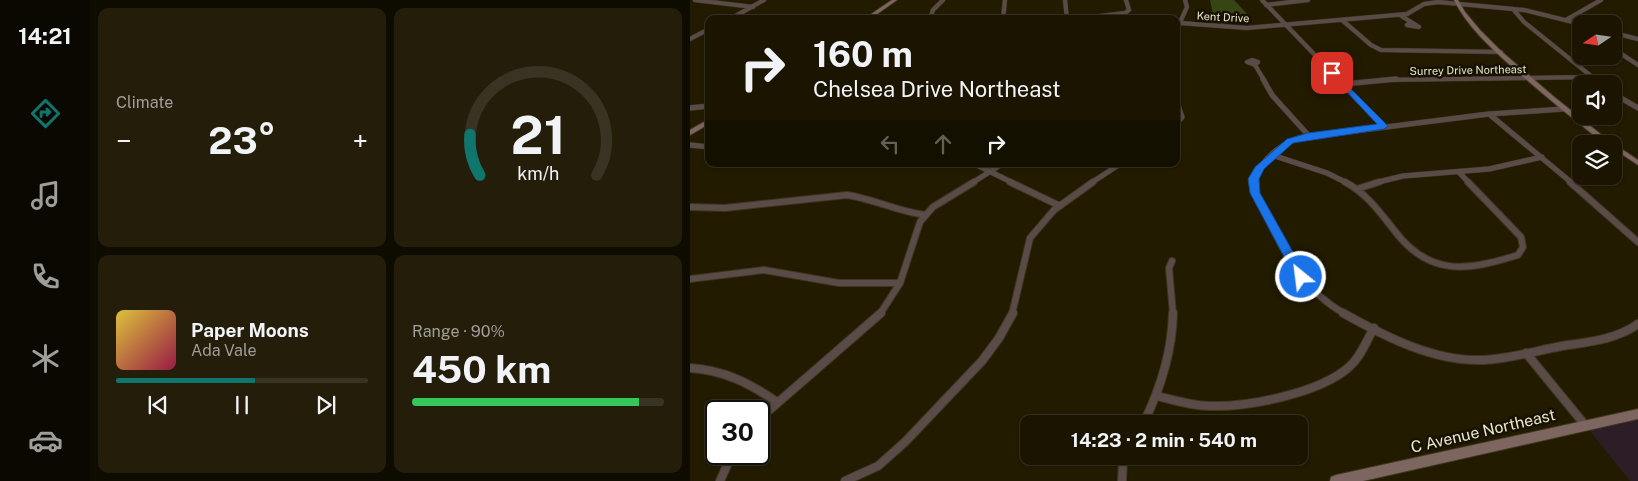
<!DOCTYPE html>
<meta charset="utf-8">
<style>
body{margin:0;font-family:"Public Sans",sans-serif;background:#231d0a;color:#f1f3f6;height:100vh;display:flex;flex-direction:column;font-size:19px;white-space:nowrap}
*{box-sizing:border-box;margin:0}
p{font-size:16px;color:#9f9e99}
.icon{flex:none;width:28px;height:28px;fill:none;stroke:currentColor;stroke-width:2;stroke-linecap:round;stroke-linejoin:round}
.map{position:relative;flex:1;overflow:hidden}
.sheet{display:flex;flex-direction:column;gap:8px;padding:8px;background:#0e0b00;width:600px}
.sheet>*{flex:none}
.hud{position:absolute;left:15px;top:15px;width:475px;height:152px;border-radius:10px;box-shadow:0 1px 4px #0004,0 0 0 1px #383322;background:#1a1400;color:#f1f3f6;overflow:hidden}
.needle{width:32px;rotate:257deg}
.buttons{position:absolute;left:882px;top:15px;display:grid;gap:10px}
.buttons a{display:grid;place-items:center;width:50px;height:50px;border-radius:10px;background:#1a1400;box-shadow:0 1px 4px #0004,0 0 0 1px #383322;font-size:25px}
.speed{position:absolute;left:15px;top:400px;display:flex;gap:10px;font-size:25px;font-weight:700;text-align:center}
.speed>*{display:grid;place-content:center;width:65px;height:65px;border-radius:50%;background:#1a1400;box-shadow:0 1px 4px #0004,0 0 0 1px #383322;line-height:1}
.speed .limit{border:2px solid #111;border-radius:8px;background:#fff;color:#111}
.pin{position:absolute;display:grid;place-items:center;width:42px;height:42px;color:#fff;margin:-21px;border-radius:10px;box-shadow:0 2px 8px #0006}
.me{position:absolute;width:55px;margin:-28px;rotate:331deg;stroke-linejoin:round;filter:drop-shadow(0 0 4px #0008)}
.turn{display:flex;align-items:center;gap:18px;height:105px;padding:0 25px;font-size:22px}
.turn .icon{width:65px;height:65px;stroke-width:2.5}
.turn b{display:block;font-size:35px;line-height:42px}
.lanes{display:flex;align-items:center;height:48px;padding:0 25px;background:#0003;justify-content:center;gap:25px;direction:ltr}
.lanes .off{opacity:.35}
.big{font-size:38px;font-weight:700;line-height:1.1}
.sheet .card{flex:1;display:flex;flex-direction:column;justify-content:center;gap:8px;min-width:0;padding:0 18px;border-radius:10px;background:#231d0a}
.sheet .dial{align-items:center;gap:0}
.dial svg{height:130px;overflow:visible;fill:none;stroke:#383322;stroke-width:7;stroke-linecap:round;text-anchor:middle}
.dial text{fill:#f1f3f6;stroke:none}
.song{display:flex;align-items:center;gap:15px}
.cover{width:60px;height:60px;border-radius:8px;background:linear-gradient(135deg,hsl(50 70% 55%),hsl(340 70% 35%))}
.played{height:5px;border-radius:2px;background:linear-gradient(90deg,#0f766e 55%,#383322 55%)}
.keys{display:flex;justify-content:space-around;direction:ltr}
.heat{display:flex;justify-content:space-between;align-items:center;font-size:28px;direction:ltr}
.charge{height:8px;border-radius:4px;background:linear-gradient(90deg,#34c759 90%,#383322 0)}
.sheet .tiles{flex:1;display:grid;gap:8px;grid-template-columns:repeat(2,1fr)}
.trip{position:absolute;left:330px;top:415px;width:288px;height:50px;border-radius:10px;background:#1a1400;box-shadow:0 1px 4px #0004,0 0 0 1px #383322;font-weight:700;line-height:50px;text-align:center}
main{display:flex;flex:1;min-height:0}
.tab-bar{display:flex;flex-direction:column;width:90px;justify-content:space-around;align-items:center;background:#0a0800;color:#9f9e99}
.tab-bar .icon{width:35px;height:35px}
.tab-bar .selected{color:#0f766e}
.tab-bar b{font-size:22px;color:#f1f3f6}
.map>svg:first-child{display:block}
</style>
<main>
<nav class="tab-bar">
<b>14:21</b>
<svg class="icon selected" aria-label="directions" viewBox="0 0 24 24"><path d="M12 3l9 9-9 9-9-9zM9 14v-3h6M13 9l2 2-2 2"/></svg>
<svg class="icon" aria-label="music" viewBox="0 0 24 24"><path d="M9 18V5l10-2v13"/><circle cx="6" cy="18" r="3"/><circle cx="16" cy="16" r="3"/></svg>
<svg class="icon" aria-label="phone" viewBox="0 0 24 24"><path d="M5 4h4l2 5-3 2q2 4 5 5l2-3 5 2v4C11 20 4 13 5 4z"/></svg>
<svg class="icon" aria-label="climate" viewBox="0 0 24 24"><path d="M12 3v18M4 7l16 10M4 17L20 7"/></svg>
<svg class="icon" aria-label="car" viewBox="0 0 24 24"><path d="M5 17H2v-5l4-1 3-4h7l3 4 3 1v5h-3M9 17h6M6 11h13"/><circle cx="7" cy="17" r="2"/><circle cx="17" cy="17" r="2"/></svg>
</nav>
<section class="sheet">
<div class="tiles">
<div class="card"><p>Climate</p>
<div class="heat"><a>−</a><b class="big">23°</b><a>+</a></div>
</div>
<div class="card dial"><svg viewBox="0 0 100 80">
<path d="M14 69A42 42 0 1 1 86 69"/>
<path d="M14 69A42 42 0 0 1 8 44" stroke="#0f766e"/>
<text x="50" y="56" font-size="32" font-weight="700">21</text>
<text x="50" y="72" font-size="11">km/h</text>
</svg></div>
<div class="card">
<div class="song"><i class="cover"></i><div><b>Paper Moons</b><p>Ada Vale</p></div></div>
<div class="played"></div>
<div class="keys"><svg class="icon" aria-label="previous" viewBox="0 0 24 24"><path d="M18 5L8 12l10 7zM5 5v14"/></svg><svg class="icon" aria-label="pause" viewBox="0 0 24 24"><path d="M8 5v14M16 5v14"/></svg><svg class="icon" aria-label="next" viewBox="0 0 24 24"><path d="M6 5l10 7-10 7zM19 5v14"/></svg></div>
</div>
<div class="card"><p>Range · 90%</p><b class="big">450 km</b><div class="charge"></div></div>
</div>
</section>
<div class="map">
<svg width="948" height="481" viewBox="0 0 948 481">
<rect width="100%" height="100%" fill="#221b00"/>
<path fill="#2d1d26" d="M948 414V481H940L895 425Z"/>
<path fill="#364513" d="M520 0H544L559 16 538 19 536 25 521 24 523 14Z"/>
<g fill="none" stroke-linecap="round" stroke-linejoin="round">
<g stroke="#3e371e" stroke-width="5">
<path id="street-far3" d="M5 0 63 7
M375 0 377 19
M572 0 649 80
M576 5 618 0
M823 9 834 22 906 80
M710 15 729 27 717 25 720 23
M40 19 74 0
M240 19 243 10 253 0
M313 19 315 0
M386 19 435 13 439 10 436 0
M652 20 681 45 691 50 811 52
M876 20 911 0
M490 23 557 28 717 14 734 4 748 2 834 10 891 24
M486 31 497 7 495 0
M924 33 948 39
M0 39 19 29
M924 49 948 65
M562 60 568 62 565 65 557 62Z
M565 65 574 80
M692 80 902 77"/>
</g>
<g stroke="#3e371e" stroke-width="6">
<path id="street-far2" d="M573 79 582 95 619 136
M648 79 693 126
M904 79 910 84
M654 84 706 79
M924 94 948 108
M486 100 492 117 486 124
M0 108 19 106
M799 114 882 183
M0 145 19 147
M582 155 637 173 657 183
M285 164 323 183
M769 172 779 183
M282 183 312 164
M401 183 430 164
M565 183C570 160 588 146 609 138L799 114 873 109
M684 183 713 176 799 169 852 157"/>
</g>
<g stroke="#3e371e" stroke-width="8">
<path id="street-far1" d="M320 182 370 206
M565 182V193C590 241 605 286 655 314
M655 182C676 193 689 211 704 230 739 277 777 271 828 255L833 247 831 237 778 182
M880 182 948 242
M667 189 689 182
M0 207 35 208 157 195C184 199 209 212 236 215
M482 261 479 268 483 314
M0 279 74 270 149 283H210
M190 314 210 283 230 222 243 207 284 182
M322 314 340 238 364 210 403 182"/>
</g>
<g stroke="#3e371e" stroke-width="10">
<path id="street" d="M653 313C694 336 744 362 793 360 819 359 845 351 872 346 898 342 925 340 948 324
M836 353 895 425
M0 368C34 370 59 383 87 402
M467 396C484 400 502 406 520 406 559 407 630 393 659 367 671 357 676 341 684 328
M69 419 191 313
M453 424C471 388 482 353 483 313
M30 481 42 454
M155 481 188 466 215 442 292 361 309 338 323 313
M432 481 433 461 436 456"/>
</g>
<g stroke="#3e371e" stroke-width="2">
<path id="secondary" d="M202 0H207L180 19H174Z
M764 0H768L775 12 790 30 811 51 863 96 923 144H915C883 119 851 93 821 66 799 46 777 26 764 0Z
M19 119V124L0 135V130Z
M924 144 948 160V165L924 149Z
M948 409V419L673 481H640L641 477 646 475Z"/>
</g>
<use href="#street-far3" stroke="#5a4b48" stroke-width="4"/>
<use href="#street-far2" stroke="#5a4b48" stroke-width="5"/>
<use href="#street-far1" stroke="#5a4b48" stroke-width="6"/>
<use href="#street" stroke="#5a4b48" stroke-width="8"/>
<use href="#secondary" fill="#7d6560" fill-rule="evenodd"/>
</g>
<path fill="#1a73e8" stroke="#114b97" d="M642 70 698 126 694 129 603 143 574 169 569 179 570 193 617 277 611 281 605 277 560 193 558 179 565 167 597 139 618 133 687 124 640 74 639 73Z"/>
<g text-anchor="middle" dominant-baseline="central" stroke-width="5" stroke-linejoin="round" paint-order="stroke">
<g font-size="11" fill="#e9e5d3" stroke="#171200">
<text transform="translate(533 17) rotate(3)">Kent Drive</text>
<text transform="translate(778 70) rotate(-1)">Surrey Drive Northeast</text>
</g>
<g font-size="16" fill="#e9e5d3" stroke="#171200">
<text transform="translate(793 431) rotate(-13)">C Avenue Northeast</text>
</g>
</g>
</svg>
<div class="buttons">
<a><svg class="needle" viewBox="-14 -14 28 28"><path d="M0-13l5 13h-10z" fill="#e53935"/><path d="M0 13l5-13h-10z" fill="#9f9e99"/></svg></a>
<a><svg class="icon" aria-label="sound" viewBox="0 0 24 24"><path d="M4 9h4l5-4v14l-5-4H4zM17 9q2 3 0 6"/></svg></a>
<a><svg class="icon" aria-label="layers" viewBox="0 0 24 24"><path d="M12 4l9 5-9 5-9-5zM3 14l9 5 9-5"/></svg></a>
</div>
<div class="speed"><div class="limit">30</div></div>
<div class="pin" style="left:642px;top:73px;background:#d93025"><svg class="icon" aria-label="arrive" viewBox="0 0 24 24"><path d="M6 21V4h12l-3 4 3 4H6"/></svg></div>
<svg class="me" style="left:611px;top:277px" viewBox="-20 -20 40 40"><circle r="17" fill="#1a73e8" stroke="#fff" stroke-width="3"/><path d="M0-11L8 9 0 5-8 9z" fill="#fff"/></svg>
<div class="trip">14:23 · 2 min · 540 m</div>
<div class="hud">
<div class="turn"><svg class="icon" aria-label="right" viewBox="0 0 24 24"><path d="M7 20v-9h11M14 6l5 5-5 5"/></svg><div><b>160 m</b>Chelsea Drive Northeast</div></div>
<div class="lanes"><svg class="icon off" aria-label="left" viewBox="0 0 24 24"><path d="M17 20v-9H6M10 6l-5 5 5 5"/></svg><svg class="icon off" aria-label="ahead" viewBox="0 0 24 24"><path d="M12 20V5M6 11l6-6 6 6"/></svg><svg class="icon" aria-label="right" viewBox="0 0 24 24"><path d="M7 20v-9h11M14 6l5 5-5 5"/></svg></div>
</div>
</div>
</main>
